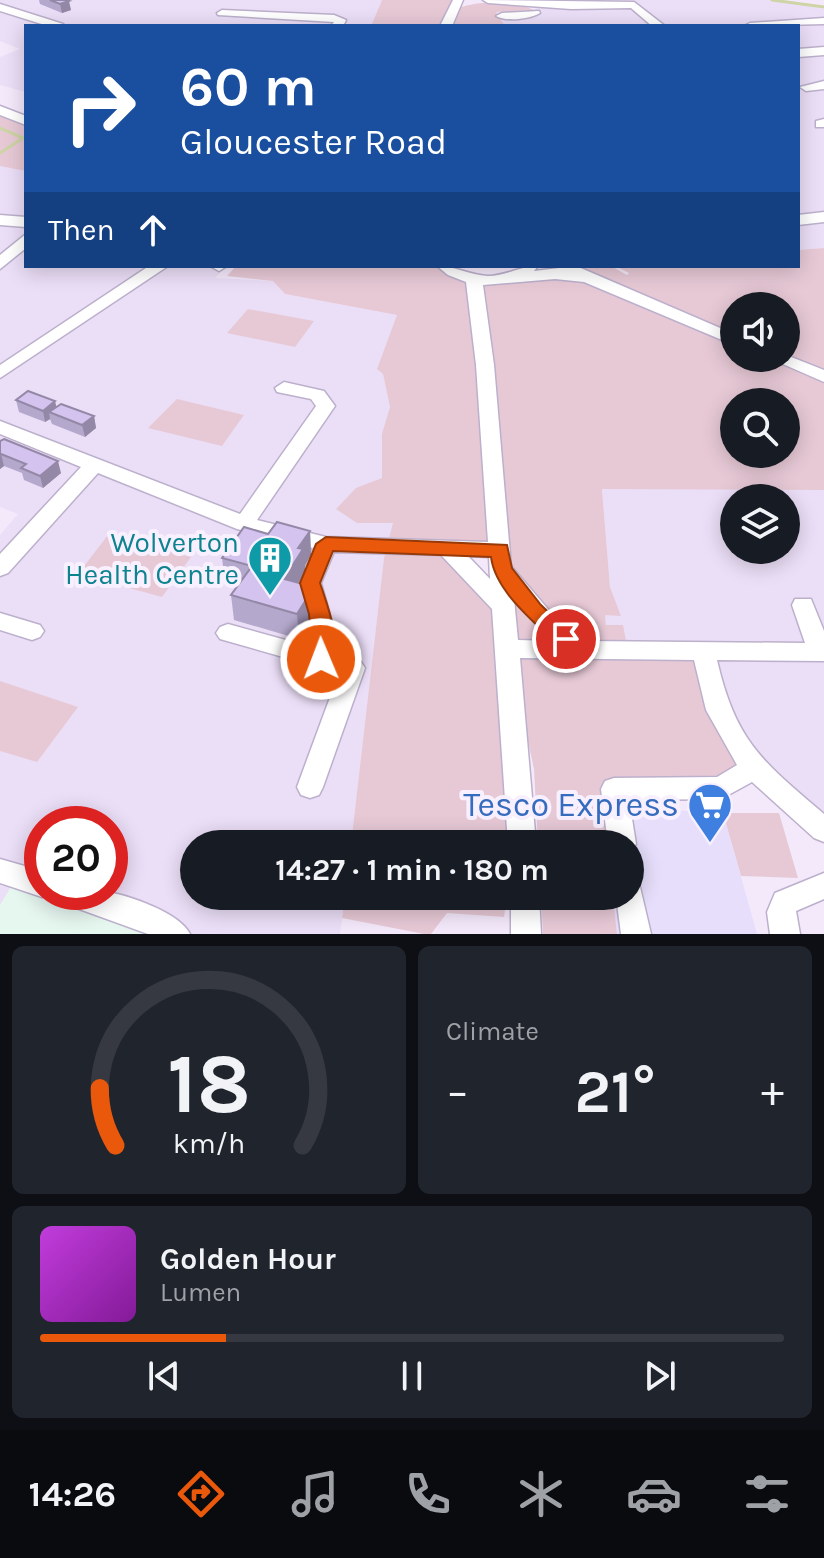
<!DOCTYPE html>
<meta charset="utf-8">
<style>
body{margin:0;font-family:Karla,sans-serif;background:#20242c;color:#f1f3f6;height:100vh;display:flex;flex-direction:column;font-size:30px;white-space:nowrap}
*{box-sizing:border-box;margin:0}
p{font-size:26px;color:#9ea1a6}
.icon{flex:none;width:44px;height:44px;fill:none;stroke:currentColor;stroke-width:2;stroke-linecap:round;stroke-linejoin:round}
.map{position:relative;height:934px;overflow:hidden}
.side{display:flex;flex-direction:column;gap:12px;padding:12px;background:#0d0f14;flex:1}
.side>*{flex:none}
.guide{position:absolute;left:24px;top:24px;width:776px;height:244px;border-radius:0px;box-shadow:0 4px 20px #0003;background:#1a4fa0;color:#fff;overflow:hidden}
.controls{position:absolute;left:720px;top:292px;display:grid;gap:16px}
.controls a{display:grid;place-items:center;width:80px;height:80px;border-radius:50%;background:#171b24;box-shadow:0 4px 20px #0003;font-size:40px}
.speed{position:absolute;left:24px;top:806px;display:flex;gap:16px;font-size:40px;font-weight:700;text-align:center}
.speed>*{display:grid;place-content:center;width:104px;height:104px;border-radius:50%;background:#171b24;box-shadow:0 4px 20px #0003;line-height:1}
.speed .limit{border:12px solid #d22;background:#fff;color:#111}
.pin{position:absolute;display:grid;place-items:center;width:68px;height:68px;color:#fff;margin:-34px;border:4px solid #fff;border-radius:50%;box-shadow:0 2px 8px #0007}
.me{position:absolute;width:88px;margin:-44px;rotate:359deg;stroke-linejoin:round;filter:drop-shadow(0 0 6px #0008)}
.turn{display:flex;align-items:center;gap:28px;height:168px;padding:0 24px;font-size:36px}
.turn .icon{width:104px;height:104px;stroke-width:2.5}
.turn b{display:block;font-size:56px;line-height:68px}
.then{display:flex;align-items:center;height:76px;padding:0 24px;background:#0003;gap:16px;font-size:30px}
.big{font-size:60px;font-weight:700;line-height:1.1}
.side .tile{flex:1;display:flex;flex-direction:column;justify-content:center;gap:12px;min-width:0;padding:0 28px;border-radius:12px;background:#20242c}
.side .dial{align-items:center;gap:0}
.dial svg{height:208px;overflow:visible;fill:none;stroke:#363941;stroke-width:7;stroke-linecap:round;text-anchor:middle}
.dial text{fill:#f1f3f6;stroke:none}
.song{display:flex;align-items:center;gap:24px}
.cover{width:96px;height:96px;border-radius:12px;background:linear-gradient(135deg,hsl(290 70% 55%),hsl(290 70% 35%))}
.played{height:8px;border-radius:4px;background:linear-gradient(90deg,#ea580c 25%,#363941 25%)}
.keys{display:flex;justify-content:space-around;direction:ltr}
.heat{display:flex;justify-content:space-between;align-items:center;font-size:44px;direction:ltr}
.side .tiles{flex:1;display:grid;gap:12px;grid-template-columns:1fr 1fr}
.tile:last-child{grid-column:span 2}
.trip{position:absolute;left:180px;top:830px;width:464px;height:80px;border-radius:40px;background:#171b24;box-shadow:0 4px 20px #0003;font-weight:700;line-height:80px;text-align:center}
.tab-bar{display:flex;height:128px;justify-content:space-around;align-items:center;background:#090b0e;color:#9ea1a6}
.tab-bar .icon{width:56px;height:56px}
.tab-bar .on{color:#ea580c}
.tab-bar b{font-size:36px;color:#f1f3f6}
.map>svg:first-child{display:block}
</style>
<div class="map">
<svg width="824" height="934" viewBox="0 0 824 934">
<rect width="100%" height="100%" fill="#f4e9fb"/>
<path fill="#ebdef7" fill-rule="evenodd" d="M0 0H382L371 26H26V92L0 85V57L20 49 0 41Z
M546 0H772L824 9V248L798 250V26H505L495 12 534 10Z
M0 165 26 171V266H226L215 278 273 281 285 294 397 315 381 364 390 407 393 527 384 558 351 844H194V896H345L340 934H177L62 892H110V824H42V885L18 876 0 905V535L18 514 0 507Z
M602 488 824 490V830L627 651 605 625V615H620L610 587ZM734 498H786V550H734Z"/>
<path fill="#e6defa" d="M603 806 723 813 757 934H617L613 896H630V844H607Z"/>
<path fill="#e6f7f0" d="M18 876 42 892H62L177 934H0V905Z"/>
<path fill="#e7c9d6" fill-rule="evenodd" d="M382 0H451L457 3 454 10C474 0 513 0 534 10L496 12 505 26H371Z
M0 110 26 121V171L0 166Z
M824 248V490L602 489 610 587 621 616 605 615 606 625H623L628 651 703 649 753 768 721 788 614 789 603 806 607 844H538L534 769 509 653 504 770 507 844H351L384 558 393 523H357L336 509 356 488 382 478V434L390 407 383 374 377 369 397 315 285 294 273 281 227 276 236 266H445L465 277 575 276 557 266H611L627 275 629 273 615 266H798V250ZM734 306H786V358H734ZM734 402H786V454H734ZM449 549 500 551 505 607Z
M248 309 314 321 295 347 227 333Z
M177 399 244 415 222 446 148 428Z
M108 535 191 557 162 597 78 574Z
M0 681 78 707 37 762 0 751Z
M723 813H779L798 878 741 876Z
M345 896H507L504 917 447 913 431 934H424L342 918Z
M541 896H613L617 934H543Z"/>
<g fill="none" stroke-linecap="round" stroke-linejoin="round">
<path stroke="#ced4a6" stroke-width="3" d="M772 0 824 7
M0 128 23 138 0 153"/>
<g stroke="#bcb0cc" stroke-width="3">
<path id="minor" d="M453 0H463L452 26H440Z
M483 0 634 2 665 26H652L631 8 571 9 488 3Z
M0 4 63 24 65 26H48L0 11Z
M222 10 334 15 346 20 343 26H331L334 22 218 15 217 13Z
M539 11 540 13C531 19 506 22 496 16L502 13Z
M824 18V24L744 26 750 23Z
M824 47V55L798 57V49Z
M824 81V89L806 91 800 87Z
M0 106 26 116V125L0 115Z
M824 119V127H816V121Z
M824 212V222L798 225V215Z
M0 215 26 217V227L0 225Z
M26 234V248L0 269V255Z
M149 266H168L0 378V365Z
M210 266H227L219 271Z
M437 266C456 266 469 275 488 276 506 276 520 266 538 266L534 271 576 266 734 334V345L584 282 555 279 483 285 494 365 511 566 559 622 585 641 805 643 792 605 795 599H811L824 631V661L717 660C736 742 762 761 824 814V842L814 838 752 782 721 799 629 800 636 844 630 853V844H608L601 789 605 781 614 778 717 777 737 765 706 710 694 660 520 658 536 844H508L492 609 441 555 334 552 321 583 334 630V654L361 662 365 668 323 787 319 795 310 798 301 795 297 787 339 673 220 639 216 633 220 627 228 624 311 647 309 621 299 583 313 548 237 529 98 473 8 573 0 576V554L81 467 0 434V421L240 514 316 406 311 399 277 392 275 388 284 382 324 391 335 406 257 520 326 537 488 542 476 365 466 282 448 275ZM468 556 489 557 490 579ZM514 599 552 641 518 640Z
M786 355 824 370V382L769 358H786Z
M0 613 40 625 44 631 40 637 32 640 0 630Z
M0 859 42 871V892L52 893 42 897 0 883Z
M824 873V899L796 911 800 934H770L767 912 775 893Z
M630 883 640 887 651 934H621L616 896H630Z
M53 892C70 892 88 890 105 892 127 894 180 913 190 934H148L57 901Z
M511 896H539L541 934H511Z"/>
</g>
<use href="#minor" fill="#fff" fill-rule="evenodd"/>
</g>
<path fill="#b5a8cd" d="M39 0H65L71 10 62 13 40 4Z
M16 400 56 407 94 416 96 428 85 437 52 424 50 419 45 422 19 412Z
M0 441 61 473 43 488 24 480 22 473 4 466 0 469Z
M310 531 311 555 305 565V573L299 583 316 611 299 639 234 620 231 595 238 586 225 582 222 558 268 534Z"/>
<path fill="#9488a7" d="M69 1 71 10 62 13 60 4Z
M55 401 58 413 49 412 50 419 45 422 43 411Z
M94 416 96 428 85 437 82 425Z
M1 454 4 466 0 469V455Z
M58 461 61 473 43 488 40 476Z
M310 531 311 555 305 565V573L286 603 284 579 298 548Z
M314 587 316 611 299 639 297 614Z"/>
<path fill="#d3c3ee" stroke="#9488a7" stroke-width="2" d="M50 0H65L69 1 60 4Z
M28 391 55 401 43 411 16 400Z
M61 404 94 416 82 425 49 412Z
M4 439 58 461 40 476 21 468 26 464 1 454 0 455V441Z
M277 522 310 531 298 548 303 549 284 579 314 587 297 614 231 595 252 566 222 558 244 527 268 534Z"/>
<path fill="#ea580c" stroke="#983908" stroke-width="2" d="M326 537 507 545 512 568 541 605 576 639 573 645H558C534 622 495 591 491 557L333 551 320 583C328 607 342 641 329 665H313L309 614 300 583 316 544Z"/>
<defs>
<g id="building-pin" transform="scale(2.3)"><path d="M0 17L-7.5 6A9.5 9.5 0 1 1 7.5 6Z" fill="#0f9aa8" stroke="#f8f0fe"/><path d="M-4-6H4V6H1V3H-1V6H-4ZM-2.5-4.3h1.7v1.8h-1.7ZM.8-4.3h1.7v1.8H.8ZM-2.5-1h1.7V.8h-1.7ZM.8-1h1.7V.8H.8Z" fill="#fff"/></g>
<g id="supermarket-pin" transform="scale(2.3)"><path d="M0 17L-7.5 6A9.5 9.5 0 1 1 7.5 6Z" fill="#3f7fe0" stroke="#f8f0fe"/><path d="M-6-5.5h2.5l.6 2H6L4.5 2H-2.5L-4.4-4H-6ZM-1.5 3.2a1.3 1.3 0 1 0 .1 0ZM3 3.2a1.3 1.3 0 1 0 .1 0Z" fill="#fff"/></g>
</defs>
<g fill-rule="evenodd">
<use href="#building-pin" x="270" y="558"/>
<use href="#supermarket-pin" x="710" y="805"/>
</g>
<g text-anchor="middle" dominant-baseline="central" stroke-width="8" stroke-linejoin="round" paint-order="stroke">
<g font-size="28" fill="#0d838f" stroke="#f8f0fe" text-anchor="end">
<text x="239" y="542">Wolverton<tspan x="239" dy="32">Health Centre</tspan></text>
</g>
<g font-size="34" fill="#366cbe" stroke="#f8f0fe" text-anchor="end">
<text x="679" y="805">Tesco Express</text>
</g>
</g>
</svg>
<div class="controls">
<a><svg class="icon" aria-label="sound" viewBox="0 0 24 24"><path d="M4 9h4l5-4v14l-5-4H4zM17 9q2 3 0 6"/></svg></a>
<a><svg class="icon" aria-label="search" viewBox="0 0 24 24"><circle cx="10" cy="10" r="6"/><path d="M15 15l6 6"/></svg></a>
<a><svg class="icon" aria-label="layers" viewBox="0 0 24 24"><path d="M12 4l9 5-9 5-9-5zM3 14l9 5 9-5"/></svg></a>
</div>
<div class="speed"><div class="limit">20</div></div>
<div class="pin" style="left:566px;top:639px;background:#d93025"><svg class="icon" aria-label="arrive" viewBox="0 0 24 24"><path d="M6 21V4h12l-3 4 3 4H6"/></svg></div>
<svg class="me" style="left:321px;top:659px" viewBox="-20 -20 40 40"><circle r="17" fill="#ea580c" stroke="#fff" stroke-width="3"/><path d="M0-11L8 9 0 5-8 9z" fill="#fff"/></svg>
<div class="trip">14:27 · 1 min · 180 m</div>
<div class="guide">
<div class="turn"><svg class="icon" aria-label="right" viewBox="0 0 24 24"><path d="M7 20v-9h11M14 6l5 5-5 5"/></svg><div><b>60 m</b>Gloucester Road</div></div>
<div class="then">Then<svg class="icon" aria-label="ahead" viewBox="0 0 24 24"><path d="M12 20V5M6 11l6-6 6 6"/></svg></div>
</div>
</div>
<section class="side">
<div class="tiles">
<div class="tile dial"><svg viewBox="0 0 100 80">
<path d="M14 69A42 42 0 1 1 86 69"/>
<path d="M14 69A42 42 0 0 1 8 47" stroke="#ea580c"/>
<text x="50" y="56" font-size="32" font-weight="700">18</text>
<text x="50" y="72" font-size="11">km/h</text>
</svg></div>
<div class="tile"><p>Climate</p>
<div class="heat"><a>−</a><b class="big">21°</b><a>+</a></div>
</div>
<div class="tile">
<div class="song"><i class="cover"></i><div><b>Golden Hour</b><p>Lumen</p></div></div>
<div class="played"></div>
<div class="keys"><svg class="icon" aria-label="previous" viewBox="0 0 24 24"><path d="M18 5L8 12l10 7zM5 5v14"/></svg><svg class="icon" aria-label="pause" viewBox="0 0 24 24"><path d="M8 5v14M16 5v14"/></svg><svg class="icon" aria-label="next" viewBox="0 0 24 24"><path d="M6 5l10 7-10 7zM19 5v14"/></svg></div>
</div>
</div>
</section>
<nav class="tab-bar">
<b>14:26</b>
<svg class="icon on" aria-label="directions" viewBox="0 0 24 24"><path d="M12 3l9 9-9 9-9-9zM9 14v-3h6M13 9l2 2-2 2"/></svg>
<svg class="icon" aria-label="music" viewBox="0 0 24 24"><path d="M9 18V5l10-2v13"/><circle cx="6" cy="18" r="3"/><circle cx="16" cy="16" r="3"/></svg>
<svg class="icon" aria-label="phone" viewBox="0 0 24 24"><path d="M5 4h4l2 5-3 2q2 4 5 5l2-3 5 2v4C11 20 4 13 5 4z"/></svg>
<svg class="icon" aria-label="climate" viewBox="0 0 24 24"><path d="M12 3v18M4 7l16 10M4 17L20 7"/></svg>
<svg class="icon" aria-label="car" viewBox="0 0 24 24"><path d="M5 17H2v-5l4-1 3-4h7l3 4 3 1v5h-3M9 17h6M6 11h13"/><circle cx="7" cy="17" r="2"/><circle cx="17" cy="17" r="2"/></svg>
<svg class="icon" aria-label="filters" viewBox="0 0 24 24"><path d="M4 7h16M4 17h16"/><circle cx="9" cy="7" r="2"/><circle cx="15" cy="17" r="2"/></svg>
</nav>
